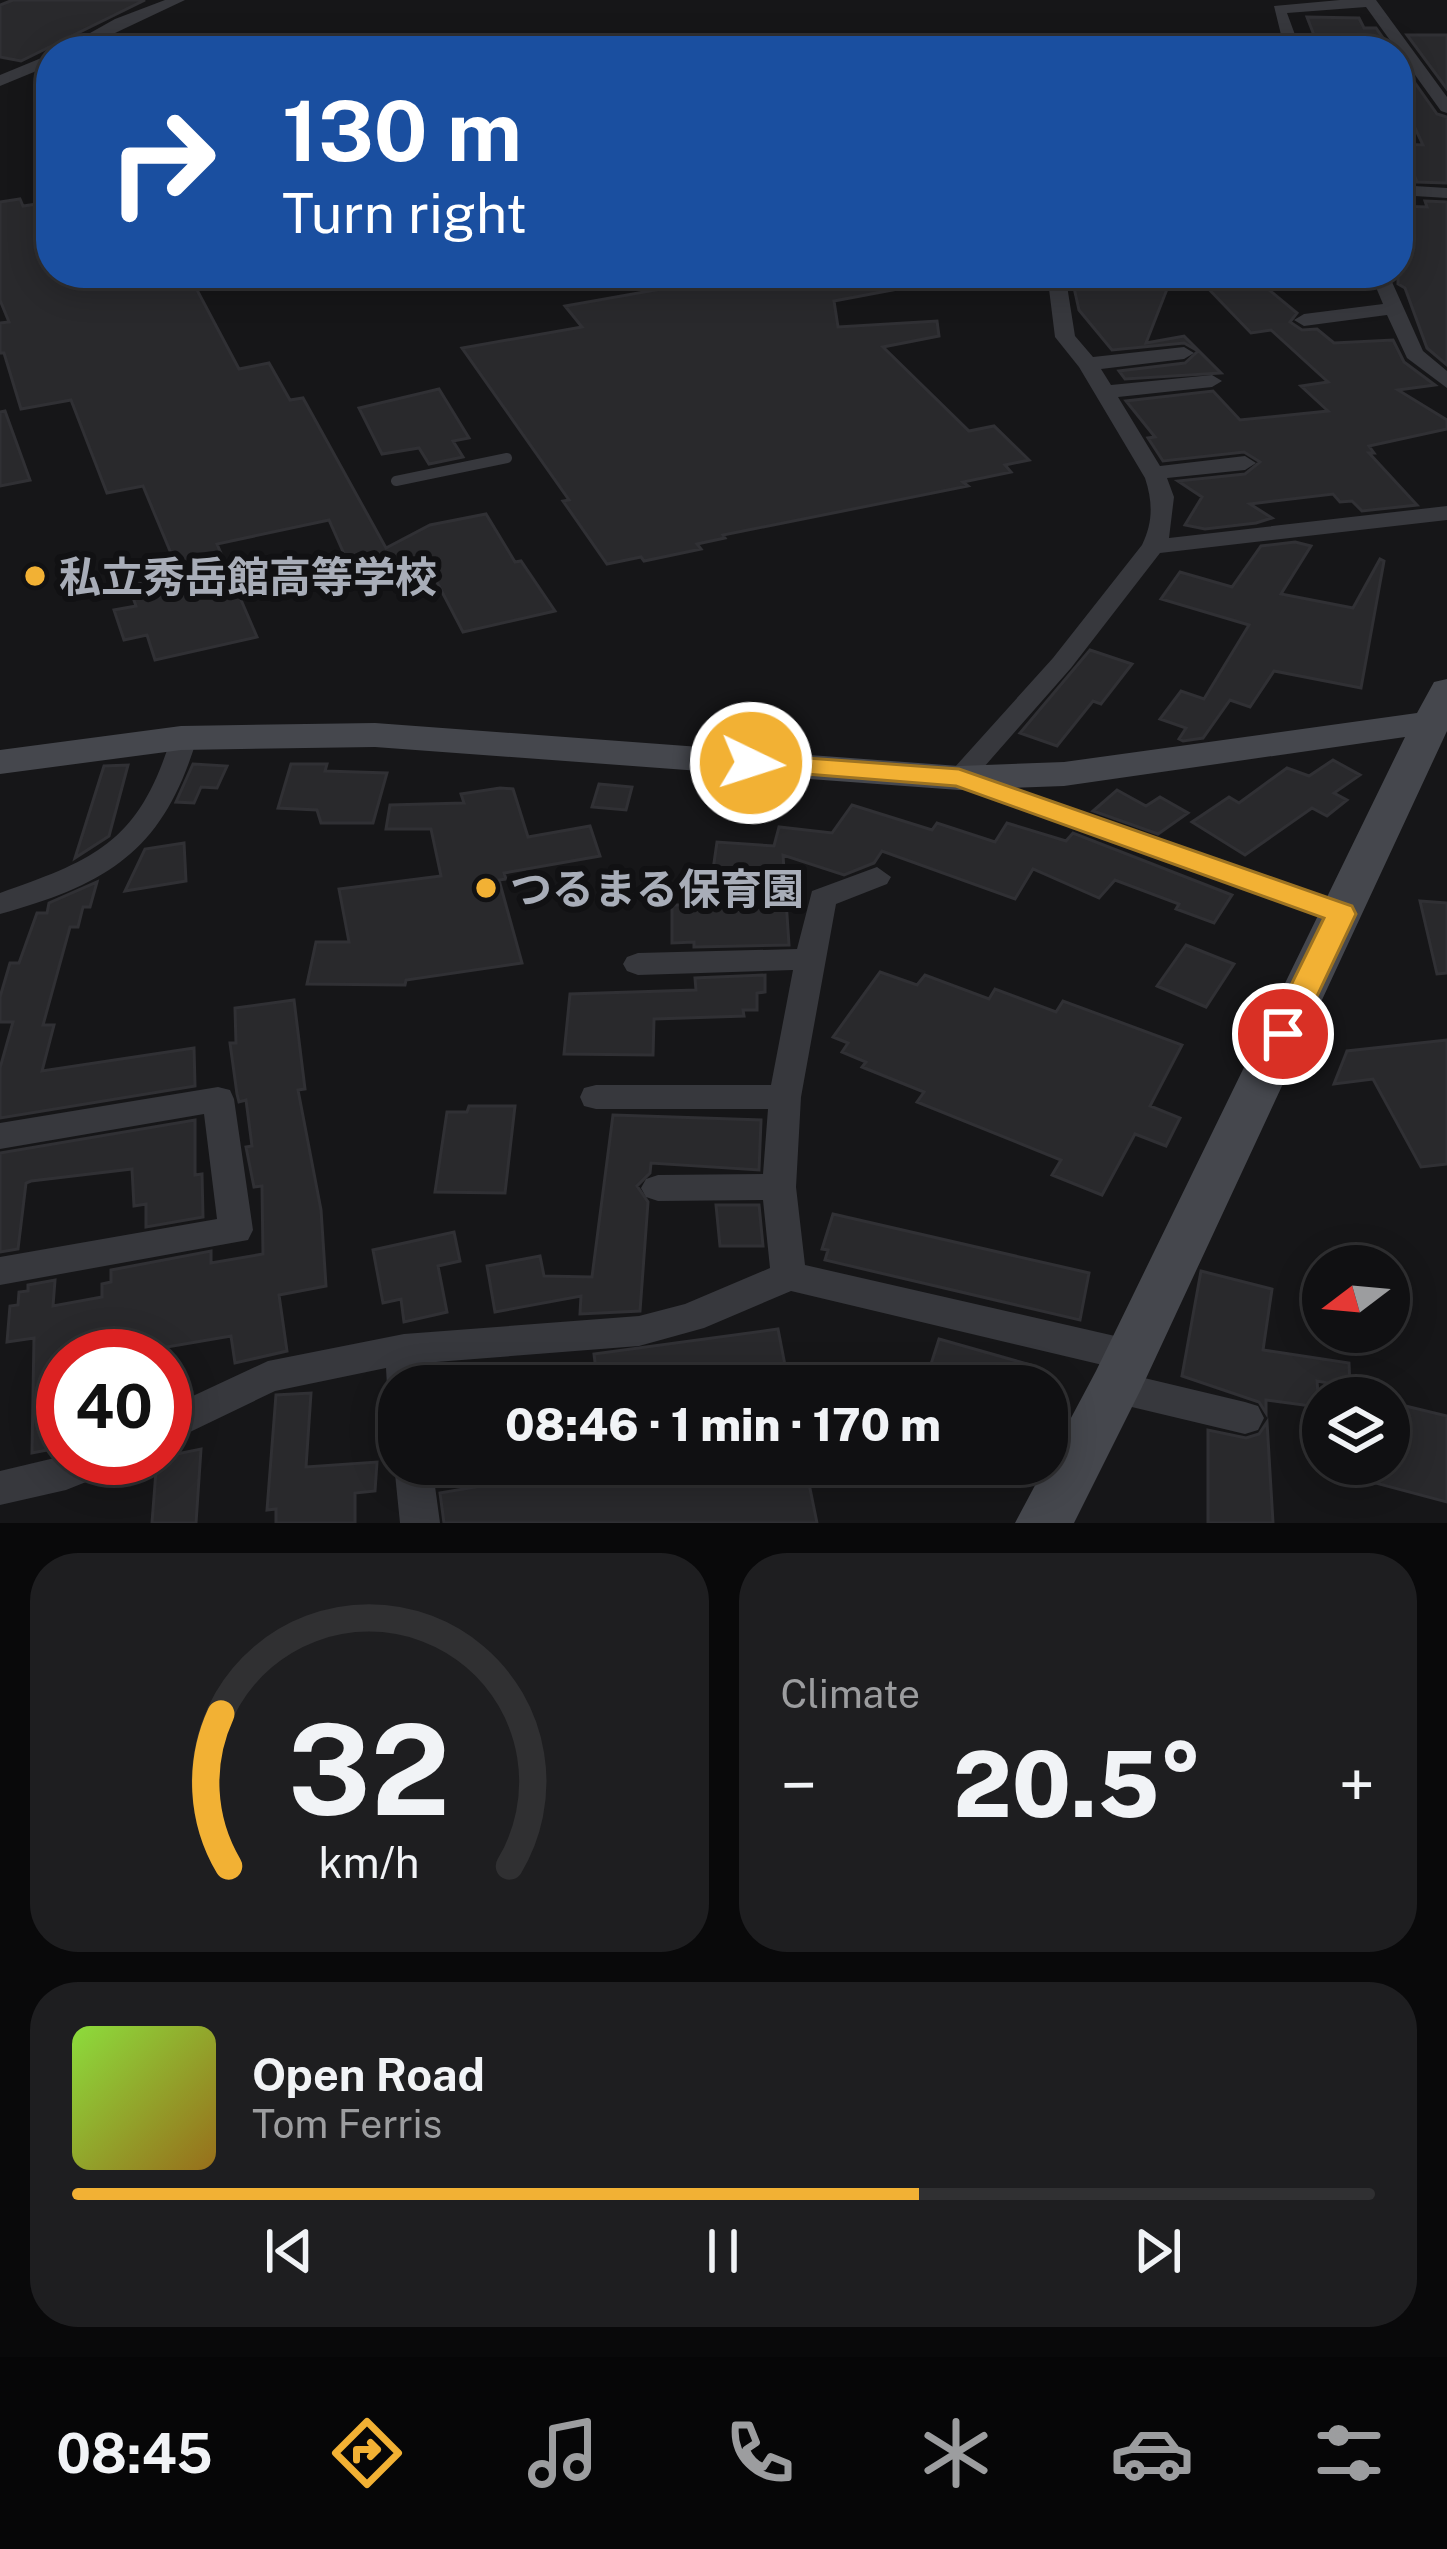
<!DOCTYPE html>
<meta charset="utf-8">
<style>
body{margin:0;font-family:"Public Sans","Noto Sans JP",sans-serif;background:#1e1e20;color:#f1f3f6;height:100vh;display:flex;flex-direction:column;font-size:45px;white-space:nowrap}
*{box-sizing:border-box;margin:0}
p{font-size:39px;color:#9c9d9f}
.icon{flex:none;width:66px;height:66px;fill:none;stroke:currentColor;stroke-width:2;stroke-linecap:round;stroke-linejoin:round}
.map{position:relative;height:1523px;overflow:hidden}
.drawer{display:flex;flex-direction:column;gap:30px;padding:30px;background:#09090a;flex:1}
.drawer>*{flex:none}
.banner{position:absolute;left:36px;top:36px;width:1377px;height:252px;border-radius:48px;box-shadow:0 6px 30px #0003,0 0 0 3px #303032;background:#1a4fa0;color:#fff;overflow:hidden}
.needle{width:78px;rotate:254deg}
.fabs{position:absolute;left:1302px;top:1245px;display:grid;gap:24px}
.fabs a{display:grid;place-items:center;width:108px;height:108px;border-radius:50%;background:#101012;box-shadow:0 6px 30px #0003,0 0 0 3px #303032;font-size:60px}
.speed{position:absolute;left:36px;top:1329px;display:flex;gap:24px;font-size:60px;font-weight:700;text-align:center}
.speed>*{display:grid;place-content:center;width:156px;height:156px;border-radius:50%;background:#101012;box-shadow:0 6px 30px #0003,0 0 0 3px #303032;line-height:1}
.speed .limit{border:18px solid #d22;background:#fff;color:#111}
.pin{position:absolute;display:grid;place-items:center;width:102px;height:102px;color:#fff;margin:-51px;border:6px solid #fff;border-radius:50%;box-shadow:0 3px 12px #0007}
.me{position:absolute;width:132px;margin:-66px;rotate:94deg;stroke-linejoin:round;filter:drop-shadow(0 0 9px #0008)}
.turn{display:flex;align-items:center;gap:42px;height:252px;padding:0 48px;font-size:54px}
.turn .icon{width:156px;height:156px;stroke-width:2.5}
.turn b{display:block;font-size:84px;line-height:102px}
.big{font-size:90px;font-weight:800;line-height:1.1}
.drawer .widget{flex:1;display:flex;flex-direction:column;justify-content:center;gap:18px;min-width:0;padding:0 42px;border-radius:48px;background:#1e1e20}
.drawer .dial{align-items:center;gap:0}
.dial svg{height:312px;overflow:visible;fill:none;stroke:#303032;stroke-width:7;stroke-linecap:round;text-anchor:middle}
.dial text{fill:#f1f3f6;stroke:none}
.song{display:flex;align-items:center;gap:36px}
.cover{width:144px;height:144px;border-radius:18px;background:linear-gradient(135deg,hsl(90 70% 55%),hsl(40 70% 35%))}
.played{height:12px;border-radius:6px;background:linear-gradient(90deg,#f2b134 65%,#303032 65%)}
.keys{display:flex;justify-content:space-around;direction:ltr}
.heat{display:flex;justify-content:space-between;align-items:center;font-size:66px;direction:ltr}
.drawer .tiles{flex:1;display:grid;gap:30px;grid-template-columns:1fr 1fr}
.widget:last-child{grid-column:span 2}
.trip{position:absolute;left:378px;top:1365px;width:690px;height:120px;border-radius:48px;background:#101012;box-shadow:0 6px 30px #0003,0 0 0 3px #303032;font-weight:800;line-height:120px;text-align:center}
.dock{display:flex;height:192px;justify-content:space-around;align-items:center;background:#060607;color:#9c9d9f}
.dock .icon{width:84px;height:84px}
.dock .selected{color:#f2b134}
.dock b{font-size:54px;color:#f1f3f6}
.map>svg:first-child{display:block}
</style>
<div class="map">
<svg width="1447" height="1523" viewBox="0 0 1447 1523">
<rect width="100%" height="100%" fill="#161618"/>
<path fill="#29292c" stroke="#303034" stroke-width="3" d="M13 0H145L21 61 0 57V5Z
M1307 17 1359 18 1364 28H1376L1392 51 1319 48Z
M1407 35H1447V89Z
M1398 59 1437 114 1447 117V183L1417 182 1402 144 1423 145 1398 92Z
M20 199 23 206 51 202V273H188L239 369 269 363 290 400 303 398 386 548 430 525 486 514 515 562 521 561 555 611 463 632 428 565 396 572 388 557 349 565 329 520 217 544 257 637 155 660 147 635 124 640 114 610 136 606 129 586 180 575 143 486 107 493 71 400 21 409 4 353H0V323L9 322 0 300V202Z
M1425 201 1447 202V365L1427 348 1405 288 1398 284V206L1427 207Z
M751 273H918L919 285 834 301 838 327 937 321 939 336 883 347 969 431 994 426 1029 460 1005 465 1011 472 963 482 968 486 723 535 725 538 697 544 701 549 644 561 641 557 607 564 563 501 569 500 462 348 582 327 565 306Z
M1256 279 1297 313 1290 322 1302 330 1317 329 1334 343 1393 340 1404 362 1435 385 1398 390 1447 420V429L1369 446 1374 453H1369L1417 505 1362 511 1352 501 1340 502 1333 494 1250 504 1272 518 1256 523 1205 529 1185 525 1202 497 1178 481 1245 474 1260 462 1244 452 1163 461 1148 438 1155 437 1126 401 1213 391 1240 420 1328 411 1301 386 1328 382 1271 330 1251 333 1200 280Z
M1073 283 1169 284 1146 343 1184 336 1221 373 1125 379 1119 371 1185 363 1198 351 1184 343 1112 350 1079 310Z
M439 389 469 438 453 441 463 457 429 464 419 448 382 454 359 408Z
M5 411 30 480 0 486V412Z
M1295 542 1311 546 1281 594 1353 608 1380 559 1384 561 1361 688 1274 671 1250 707 1230 700 1203 738 1183 741 1179 739 1186 728 1160 719 1181 691 1204 699 1249 625 1161 599 1180 572 1232 587 1261 546Z
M1090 650 1132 664 1101 704 1093 701 1057 746 1020 733Z
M1333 760 1360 775 1334 793 1347 800 1327 816 1312 808 1245 855 1192 822 1229 797 1239 803 1287 768 1309 776Z
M193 764 227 766 217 788 201 787 194 803 176 802Z
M291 764H327L325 771 387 773 373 823H321L317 810 278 808Z
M128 765 109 836 75 858 104 766Z
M599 784 632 787 626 810 592 807Z
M500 788 513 789 528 837 590 826 600 856 504 873 506 879 499 880 522 963 406 980 405 985 307 984 316 942H349L339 889 441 876 431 829H386L390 805 464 803 461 794Z
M1117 790 1146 806 1160 797 1188 813 1158 834 1093 811Z
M852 805 932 830 937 823 995 842 1007 823 1066 841 1073 833 1232 895 1214 923 1176 909 1179 904 1115 880 1099 898 1033 869 1015 899 882 851 874 863 844 875 783 855 789 945 694 947V942L672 943V905H699L703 877H712L717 842 774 846 779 827 832 833Z
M184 843 186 881 125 891 145 849Z
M97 882 90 907H83L78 927H70L43 1025H54L42 1071 194 1048 195 1086 0 1118V1068L13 1022H0V997L10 963H19L37 913H47L49 903Z
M1420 901 1447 903V973L1437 974Z
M1186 945 1234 964 1206 1007 1157 986Z
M880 972 917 985 925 975 989 999 995 989 1056 1012 1063 1001 1182 1045 1150 1106 1180 1118 1166 1146 1135 1134 1102 1195 1052 1175 1061 1160 917 1102 924 1092 862 1067 866 1062 842 1052 848 1043 833 1037Z
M765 975V992L757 993V1010H743L744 1016 654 1019 653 1055 564 1054 570 994 696 990 695 978Z
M294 1000 305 1089 298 1090 321 1210 326 1286 279 1295 287 1351 235 1363 231 1336 161 1348V1356H63V1447L32 1453 34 1338 7 1342 10 1306 18 1305 19 1292 28 1291V1285L55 1280 53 1306 102 1297V1284L111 1282V1270L211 1251V1263L263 1254 262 1186 254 1187 246 1147 252 1146 246 1100 239 1102 237 1094 230 1043H236L235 1008Z
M1447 1040V1164L1421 1167 1373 1079 1334 1084 1347 1051Z
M469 1106H515L505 1193 435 1192 447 1112H467Z
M613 1115 761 1120 759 1170 651 1163 650 1173 637 1186 648 1202 640 1311 580 1314 581 1296 495 1312 487 1266 540 1256 544 1276 592 1277Z
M195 1120V1175L202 1174 203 1217 146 1227V1204L134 1206 132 1169 31 1181 26 1183 18 1249 0 1252V1153Z
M716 1205H759L763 1246H720Z
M833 1214 1089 1273 1080 1320 825 1260 828 1250 822 1249Z
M454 1232 460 1261 438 1266 447 1312 404 1322 401 1299 383 1303 373 1250Z
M1201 1271 1272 1289 1263 1350 1349 1363 1350 1387 1317 1381 1319 1407 1266 1400V1413L1259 1402 1182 1376Z
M778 1329 789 1386H598L594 1354Z
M939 1339 1031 1365 1025 1386H924Z
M311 1393 306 1467 377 1462 375 1491 355 1493V1523H276V1509L267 1510 276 1395Z
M1389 1402 1447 1416V1502L1334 1472 1335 1464H1389Z
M1267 1422 1273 1523H1208V1430L1246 1438 1259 1434Z
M201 1449 196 1523H152L157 1458Z
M558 1464H805L817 1523H444L440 1493 516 1480 515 1469Z"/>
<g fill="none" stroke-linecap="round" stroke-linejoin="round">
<path stroke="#37383d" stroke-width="10" d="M396 481 507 458"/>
<path fill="#37383d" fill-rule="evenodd" d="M165 0H185L77 51H58L115 19Z
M1340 0H1376L1447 97V113L1441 111 1366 7 1287 13 1301 51H1285L1274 6Z
M51 54V65L0 86V75Z
M1398 185 1447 188V198L1398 195Z
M1047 273H1065L1075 336 1093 357 1184 347 1194 353 1184 359 1101 369 1111 385 1212 375 1222 381 1212 387 1118 397 1160 466 1245 456 1256 463 1245 470 1167 478 1174 497 1169 538 1447 506V520L1160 553 1071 668 977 775 1351 907 1356 914 1351 921H1331L949 784 945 778 1053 658 1142 545C1153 523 1153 502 1145 478L1079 367 1055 337Z
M1370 273H1388L1423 351 1447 371V388L1407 358 1387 315 1304 326 1294 320 1304 314 1383 304Z
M184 730 197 738C164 850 109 884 0 914V893C97 859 139 841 171 738Z
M877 867 891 877 887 884 836 904 801 1097 796 1187 805 1265 1128 1339 1141 1344 1146 1355 1141 1366 1128 1371 791 1291 704 1328 639 1346 423 1363 425 1386H399V1399L387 1386 386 1368 275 1391 165 1444V1409L268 1361 404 1334 639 1316 685 1304 770 1268 763 1200 658 1201 646 1197 641 1188 646 1179 658 1175 763 1174 768 1109H596L584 1106 580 1097 584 1088 596 1085H771L793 970 638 975 627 971 623 964 627 957 638 953 797 949 812 891Z
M218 1087 230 1090 234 1099 253 1230 248 1240 0 1285V1257L217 1219 204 1114 0 1149V1123Z
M1115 1371 1245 1402 1258 1406 1264 1418 1258 1430 1245 1434 1115 1403 1102 1398 1096 1387 1102 1376Z
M399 1453V1464H432L440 1523H400L394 1464Z
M63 1456 121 1458 116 1470 66 1490 0 1505V1471Z"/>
<path fill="#45474d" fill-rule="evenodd" d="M1447 679V731L1142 1387 1074 1523H1015L1096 1371 1405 737 1064 786 959 790 375 747 181 750 0 774V750L181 726 375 723 959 766 1064 762 1417 713 1434 682Z"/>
</g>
<path fill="#f2b134" stroke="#9d7322" stroke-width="3" d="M751 754 959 769 1352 906 1356 914 1299 1034 1294 1042H1272L1267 1034 1324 918 956 786 742 769 738 763Z"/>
<g fill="#f2b134" stroke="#111113" stroke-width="4.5">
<circle cx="35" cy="576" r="12"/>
<circle cx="486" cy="888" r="12"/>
</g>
<g text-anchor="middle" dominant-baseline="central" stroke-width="12" stroke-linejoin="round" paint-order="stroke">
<g font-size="42" font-weight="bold" fill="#a8adb8" stroke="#111113" text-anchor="start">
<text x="59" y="576">私立秀岳館高等学校</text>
<text x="510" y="888">つるまる保育園</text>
</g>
</g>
</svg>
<div class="fabs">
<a><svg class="needle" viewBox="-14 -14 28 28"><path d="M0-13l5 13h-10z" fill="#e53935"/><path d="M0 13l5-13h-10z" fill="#9c9d9f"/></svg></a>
<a><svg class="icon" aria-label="layers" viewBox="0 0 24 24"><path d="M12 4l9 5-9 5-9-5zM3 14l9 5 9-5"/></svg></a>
</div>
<div class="speed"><div class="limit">40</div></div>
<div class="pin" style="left:1283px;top:1034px;background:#d93025"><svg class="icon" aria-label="arrive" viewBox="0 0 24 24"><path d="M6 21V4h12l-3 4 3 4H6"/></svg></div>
<svg class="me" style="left:751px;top:763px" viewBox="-20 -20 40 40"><circle r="17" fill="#f2b134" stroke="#fff" stroke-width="3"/><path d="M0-11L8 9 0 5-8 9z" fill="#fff"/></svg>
<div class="trip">08:46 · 1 min · 170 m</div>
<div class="banner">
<div class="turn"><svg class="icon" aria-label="right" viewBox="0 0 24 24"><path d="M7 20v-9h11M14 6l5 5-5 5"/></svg><div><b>130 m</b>Turn right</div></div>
</div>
</div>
<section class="drawer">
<div class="tiles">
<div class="widget dial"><svg viewBox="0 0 100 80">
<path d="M14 69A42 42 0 1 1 86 69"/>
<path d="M14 69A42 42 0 0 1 12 30" stroke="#f2b134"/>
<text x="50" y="56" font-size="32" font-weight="700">32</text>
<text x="50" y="72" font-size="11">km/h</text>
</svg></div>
<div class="widget"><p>Climate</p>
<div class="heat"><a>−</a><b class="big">20.5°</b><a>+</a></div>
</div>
<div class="widget">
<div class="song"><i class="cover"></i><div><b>Open Road</b><p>Tom Ferris</p></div></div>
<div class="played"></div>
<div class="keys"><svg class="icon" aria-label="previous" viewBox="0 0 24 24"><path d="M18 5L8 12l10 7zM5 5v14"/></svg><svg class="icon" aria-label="pause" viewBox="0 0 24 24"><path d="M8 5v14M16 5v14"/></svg><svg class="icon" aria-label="next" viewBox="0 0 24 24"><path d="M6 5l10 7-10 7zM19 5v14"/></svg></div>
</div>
</div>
</section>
<nav class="dock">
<b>08:45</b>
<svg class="icon selected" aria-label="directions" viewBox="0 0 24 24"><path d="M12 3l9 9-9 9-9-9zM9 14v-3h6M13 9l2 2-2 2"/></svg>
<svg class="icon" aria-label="music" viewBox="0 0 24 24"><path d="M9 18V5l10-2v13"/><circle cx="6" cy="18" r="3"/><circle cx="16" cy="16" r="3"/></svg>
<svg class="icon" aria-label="phone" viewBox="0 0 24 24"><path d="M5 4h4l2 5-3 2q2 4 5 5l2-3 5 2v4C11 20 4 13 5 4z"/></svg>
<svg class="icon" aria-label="climate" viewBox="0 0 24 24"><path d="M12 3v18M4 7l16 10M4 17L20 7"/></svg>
<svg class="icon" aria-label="car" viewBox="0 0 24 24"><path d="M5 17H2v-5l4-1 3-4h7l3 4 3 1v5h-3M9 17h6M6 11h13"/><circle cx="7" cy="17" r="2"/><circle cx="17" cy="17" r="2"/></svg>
<svg class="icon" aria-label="filters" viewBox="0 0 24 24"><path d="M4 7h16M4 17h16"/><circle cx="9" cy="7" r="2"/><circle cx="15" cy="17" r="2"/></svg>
</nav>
